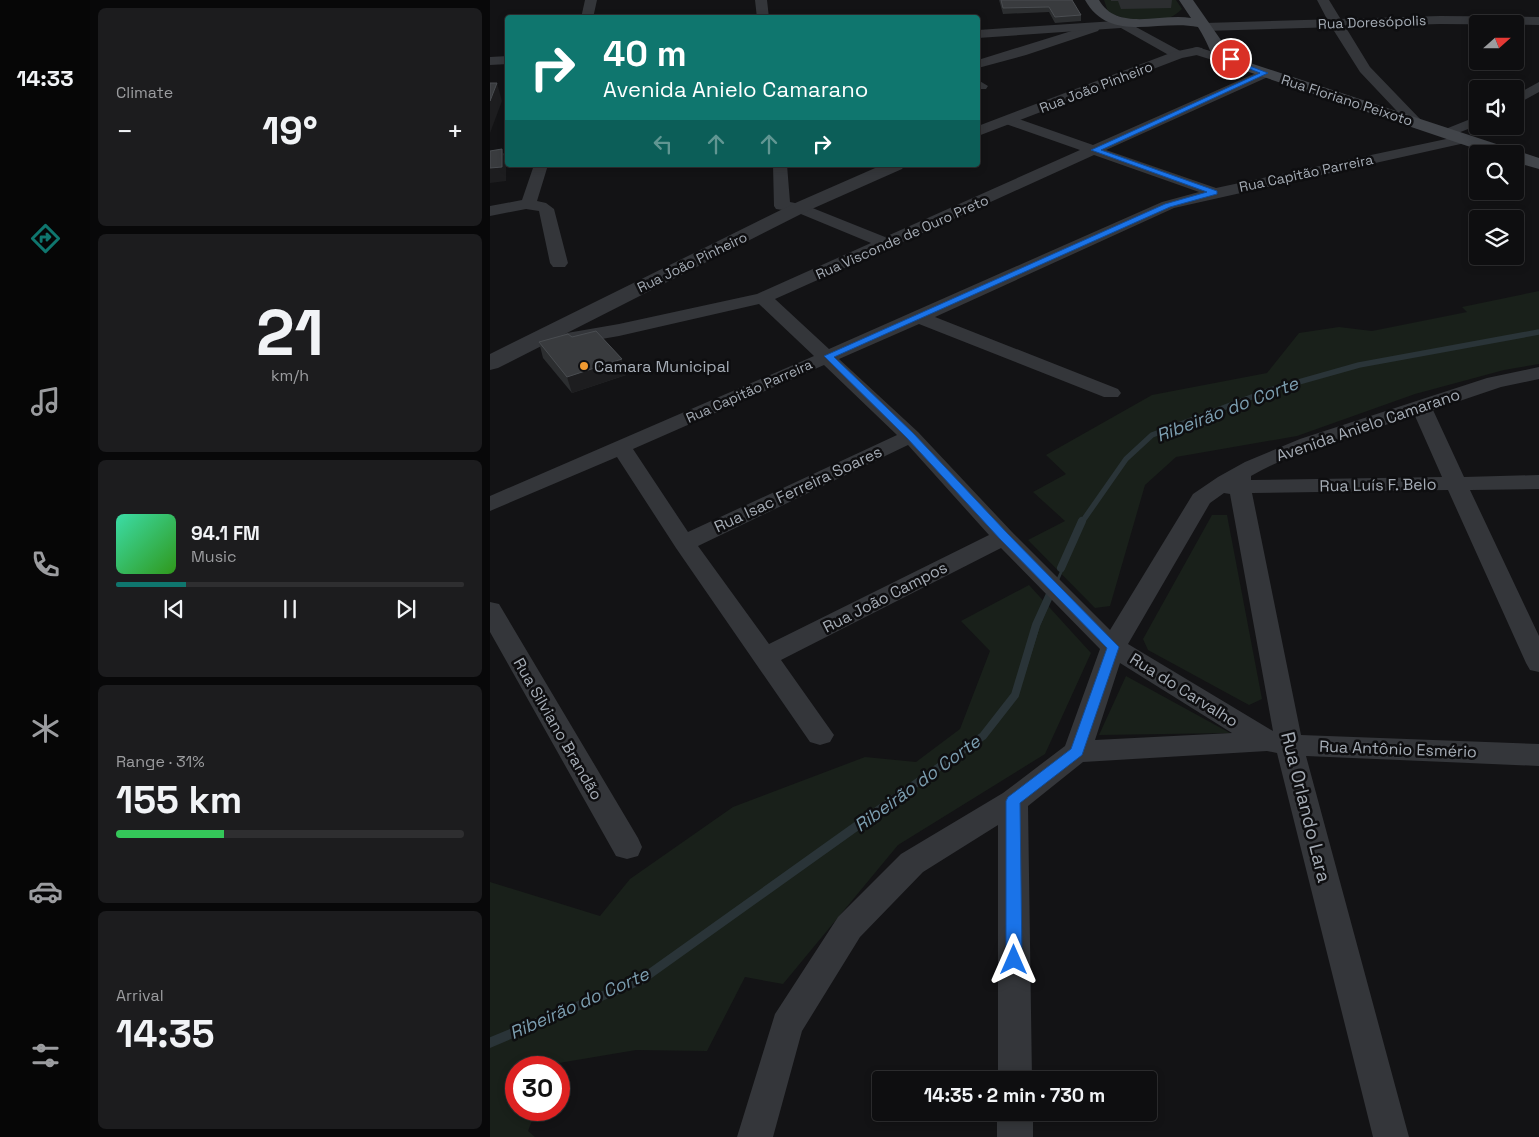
<!DOCTYPE html>
<meta charset="utf-8">
<style>
body{margin:0;font-family:"Space Grotesk",sans-serif;background:#1c1c1e;color:#f1f3f6;height:100vh;display:flex;flex-direction:column;font-size:19px;white-space:nowrap}
*{box-sizing:border-box;margin:0}
p{font-size:16px;color:#9b9c9f}
.icon{flex:none;width:28px;height:28px;fill:none;stroke:currentColor;stroke-width:2;stroke-linecap:round;stroke-linejoin:round}
.map{position:relative;flex:1;overflow:hidden}
.drawer{display:flex;flex-direction:column;gap:8px;padding:8px;background:#080809;width:400px}
.drawer>*{flex:none}
.top-card{position:absolute;left:15px;top:15px;width:475px;height:152px;border-radius:5px;box-shadow:0 2px 8px #0003,0 0 0 1px #2e2e30;background:#0f766e;color:#fff;overflow:hidden}
.needle{width:32px;rotate:69deg}
.tools{position:absolute;left:979px;top:15px;display:grid;gap:10px}
.tools a{display:grid;place-items:center;width:55px;height:55px;border-radius:5px;background:#0e0e10;box-shadow:0 2px 8px #0003,0 0 0 1px #2e2e30;font-size:25px}
.speed{position:absolute;left:15px;top:1056px;display:flex;gap:10px;font-size:25px;font-weight:700;text-align:center}
.speed>*{display:grid;place-content:center;width:65px;height:65px;border-radius:50%;background:#0e0e10;box-shadow:0 2px 8px #0003,0 0 0 1px #2e2e30;line-height:1}
.speed .limit{border:8px solid #d22;background:#fff;color:#111}
.pin{position:absolute;display:grid;place-items:center;width:42px;height:42px;color:#fff;margin:-21px;border:2px solid #fff;border-radius:50%;box-shadow:0 1px 5px #0007}
.me{position:absolute;width:55px;margin:-28px;rotate:0deg;stroke-linejoin:round;filter:drop-shadow(0 0 4px #0008)}
.turn{display:flex;align-items:center;gap:18px;height:105px;padding:0 15px;font-size:22px}
.turn .icon{width:65px;height:65px;stroke-width:2.5}
.turn b{display:block;font-size:35px;line-height:42px}
.lanes{display:flex;align-items:center;height:48px;padding:0 15px;background:#0003;justify-content:center;gap:25px;direction:ltr}
.lanes .off{opacity:.35}
.big{font-size:38px;font-weight:800;line-height:1.1}
.drawer .widget{flex:1;display:flex;flex-direction:column;justify-content:center;gap:8px;min-width:0;padding:0 18px;border-radius:8px;background:#1c1c1e}
.drawer .dial{align-items:center;gap:0}
.dial b{font-size:65px;line-height:1}
.song{display:flex;align-items:center;gap:15px}
.cover{width:60px;height:60px;border-radius:8px;background:linear-gradient(135deg,hsl(160 70% 55%),hsl(110 70% 35%))}
.played{height:5px;border-radius:2px;background:linear-gradient(90deg,#0f766e 20%,#2e2e30 20%)}
.keys{display:flex;justify-content:space-around;direction:ltr}
.heat{display:flex;justify-content:space-between;align-items:center;font-size:28px;direction:ltr}
.charge{height:8px;border-radius:4px;background:linear-gradient(90deg,#34c759 31%,#2e2e30 0)}
.trip{position:absolute;left:382px;top:1071px;width:285px;height:50px;border-radius:5px;background:#0e0e10;box-shadow:0 2px 8px #0003,0 0 0 1px #2e2e30;font-weight:800;line-height:50px;text-align:center}
main{display:flex;flex:1;min-height:0}
.tabs{display:flex;flex-direction:column;width:90px;justify-content:space-around;align-items:center;background:#060606;color:#9b9c9f}
.tabs .icon{width:35px;height:35px}
.tabs .on{color:#0f766e}
.tabs b{font-size:22px;color:#f1f3f6}
.map>svg:first-child{display:block}
</style>
<main>
<nav class="tabs">
<b>14:33</b>
<svg class="icon on" aria-label="directions" viewBox="0 0 24 24"><path d="M12 3l9 9-9 9-9-9zM9 14v-3h6M13 9l2 2-2 2"/></svg>
<svg class="icon" aria-label="music" viewBox="0 0 24 24"><path d="M9 18V5l10-2v13"/><circle cx="6" cy="18" r="3"/><circle cx="16" cy="16" r="3"/></svg>
<svg class="icon" aria-label="phone" viewBox="0 0 24 24"><path d="M5 4h4l2 5-3 2q2 4 5 5l2-3 5 2v4C11 20 4 13 5 4z"/></svg>
<svg class="icon" aria-label="climate" viewBox="0 0 24 24"><path d="M12 3v18M4 7l16 10M4 17L20 7"/></svg>
<svg class="icon" aria-label="car" viewBox="0 0 24 24"><path d="M5 17H2v-5l4-1 3-4h7l3 4 3 1v5h-3M9 17h6M6 11h13"/><circle cx="7" cy="17" r="2"/><circle cx="17" cy="17" r="2"/></svg>
<svg class="icon" aria-label="filters" viewBox="0 0 24 24"><path d="M4 7h16M4 17h16"/><circle cx="9" cy="7" r="2"/><circle cx="15" cy="17" r="2"/></svg>
</nav>
<section class="drawer">
<div class="widget"><p>Climate</p>
<div class="heat"><a>−</a><b class="big">19°</b><a>+</a></div>
</div>
<div class="widget dial"><b>21</b><p>km/h</p></div>
<div class="widget">
<div class="song"><i class="cover"></i><div><b>94.1 FM</b><p>Music</p></div></div>
<div class="played"></div>
<div class="keys"><svg class="icon" aria-label="previous" viewBox="0 0 24 24"><path d="M18 5L8 12l10 7zM5 5v14"/></svg><svg class="icon" aria-label="pause" viewBox="0 0 24 24"><path d="M8 5v14M16 5v14"/></svg><svg class="icon" aria-label="next" viewBox="0 0 24 24"><path d="M6 5l10 7-10 7zM19 5v14"/></svg></div>
</div>
<div class="widget"><p>Range · 31%</p><b class="big">155 km</b><div class="charge"></div></div>
<div class="widget"><p>Arrival</p><b class="big">14:35</b></div>
</section>
<div class="map">
<svg width="1049" height="1137" viewBox="0 0 1049 1137">
<rect width="100%" height="100%" fill="#131315"/>
<path fill="#19201a" d="M614 0H686L692 9C674 28 639 22 618 12Z
M1049 291V364L1014 370 925 394 807 436 686 457 655 485 620 606 605 608 538 540 575 521 543 492 576 474 556 455 662 395 777 373 809 333 849 327 882 331 977 312 972 307Z
M722 515H737L772 699 759 705 658 650 653 639Z
M539 585 601 653 555 754 408 845 293 984 255 977 217 1051 146 1050 63 1064 61 1067 26 1068V1110H46L38 1131 45 1137H0V882L110 916 140 879 243 807 375 757 426 762 470 729 500 651 471 621Z
M636 676 740 733 609 735Z"/>
<path fill="#2a3438" d="M1049 332 869 365 781 390 663 436 638 459 596 516 550 626 528 696 496 737 154 982 0 1048V1042L151 980 493 736 525 695 546 625 595 515 636 459 662 435 780 390 869 365Z"/>
<g fill="none" stroke-linecap="round" stroke-linejoin="round">
<path stroke="#2a3438" stroke-width="5.5" d="M592 522 636 459 662 435 780 390 869 365 1049 332"/>
<path stroke="#2a3438" stroke-width="8" d="M571 568 592 521
M411 794 493 736 525 695 546 625 561 592"/>
<path stroke="#2a3438" stroke-width="9" d="M0 1042 151 980 413 793"/>
<path fill="#34363a" fill-rule="evenodd" d="M95 0H107L103 18H91Z
M265 0H277L279 18H267Z
M827 0H839L880 67 931 120 933 123 931 126H921L870 72 839 23Z
M635 21 692 52 694 55 688 59 684 58 631 28 629 25Z
M604 24 610 28 608 31 536 55 488 68V60Z
M707 47 760 63 761 66 755 70 703 54 701 51 703 48Z
M775 69 780 70 781 73 780 76 616 150 726 188 975 135 982 139 975 143 684 208 445 317 628 389 631 393 628 397H614L429 324 349 359 428 432 522 532 620 630 703 494 728 477 755 462 810 439 997 378 1049 367V379L1011 387 943 410 974 477 1049 475V489L980 490 1049 636V672L1040 670 1036 663 958 490 762 493 811 735 1049 744V766L816 756 919 1137H883L787 753 777 751 593 762 538 806 542 1080H508V825L433 872 370 937 312 1031 283 1137H247L285 1014 348 917 411 854 513 793 575 746 610 649 511 548 291 660 344 735 340 742 330 745 320 742 186 548 127 457 0 511V496L324 356 269 304 129 336 77 345 70 343 68 339 70 335 77 333 129 324 267 294 381 243 306 212 286 209 284 206 283 165H297L300 202 315 205 395 237 590 150 513 123 511 120 513 117H523L603 145ZM604 155 709 192 672 202 339 349 285 299 397 249 404 248 406 245ZM334 365 407 435 198 532 143 449ZM925 416 952 477 761 480V476C812 447 870 433 925 416ZM418 445 499 535 279 644 208 546ZM734 493 740 494 783 731 638 644 720 503ZM630 663 742 733 605 740Z
M488 80 498 86 496 89H488Z
M1049 82V92L1025 105V95Z
M988 116V125L958 137 951 133 953 130Z
M18 153V161L0 163V155Z
M44 165H58L47 201 56 203 64 209 78 263 75 267H63L60 263 49 211 36 209 0 216V206L32 200Z
M0 602 9 604 148 838 152 847 148 856 137 859 126 856 0 632Z
M507 1112H543V1137H507Z"/>
<path fill="#34363a" fill-rule="evenodd" d="M950 16 1049 17V25L950 24 715 31 708 27 715 23Z
M640 20 645 21 647 24 645 27 488 38V30Z
M707 47 712 48 714 51 712 54 692 58 488 136V126L683 52Z
M18 56V64L0 65V57Z
M392 165H415L412 169 315 212 8 368 0 370V354L303 204Z"/>
<path fill="#42454a" fill-rule="evenodd" d="M595 0H609C627 32 671 13 701 18L689 0H703L733 43 732 46 740 53 760 63 1049 158V169L1025 162V154H1001L750 69C740 64 723 59 719 48 716 41 713 35 708 27 668 19 620 44 595 0Z"/>
</g>
<path fill="#2c2e30" d="M509 0H582L591 15V21L565 23 559 12 513 14Z
M621 0H682L681 8 631 9 628 1H621Z
M82 337 136 375 82 393 53 358 49 342Z"/>
<path fill="#1d1d1f" d="M7 83 12 101 0 133V101Z
M12 149 16 163V181L0 183V168Z
M132 359 136 375 82 393 77 377Z"/>
<path fill="#393b3e" stroke="#4a4d51" d="M511 0H582L591 15 565 17 559 7 513 8Z
M0 83H7L0 101Z
M12 149V167L0 168V151Z
M106 331 132 359 77 377 49 342 78 334 82 337Z"/>
<path fill="#1a73e8" stroke="#114b97" d="M739 58 778 73 611 150 727 191V194L680 207 344 357 424 434 518 534 629 647 592 755 530 803 532 960 529 965 524 967 519 965 516 960V801L518 797 581 749 617 648 510 539 417 438 334 356 675 204 717 192 601 150 770 73 739 61Z"/>
<circle fill="#f09a31" stroke="#0e0e10" stroke-width="2" cx="94" cy="366" r="5"/>
<g text-anchor="middle" dominant-baseline="central" stroke-width="5" stroke-linejoin="round" paint-order="stroke">
<g font-size="14" fill="#a5acb5" stroke="#0e0e10">
<text transform="translate(882 22) rotate(-2)">Rua Doresópolis</text>
<text transform="translate(606 87) rotate(-21)">Rua João Pinheiro</text>
<text transform="translate(857 100) rotate(18)">Rua Floriano Peixoto</text>
<text transform="translate(816 173) rotate(-12)">Rua Capitão Parreira</text>
<text transform="translate(412 237) rotate(-24)">Rua Visconde de Ouro Preto</text>
<text transform="translate(202 262) rotate(-26)">Rua João Pinheiro</text>
<text transform="translate(259 391) rotate(-24)">Rua Capitão Parreira</text>
</g>
<g font-size="16" fill="#a5acb5" stroke="#0e0e10" text-anchor="start">
<text x="104" y="366">Camara Municipal</text>
</g>
<g font-size="16" fill="#a5acb5" stroke="#0e0e10">
<text transform="translate(878 425) rotate(-19)">Avenida Anielo Camarano</text>
<text transform="translate(888 485) rotate(-1)">Rua Luís F. Belo</text>
<text transform="translate(308 489) rotate(-25)">Rua Isac Ferreira Soares</text>
<text transform="translate(395 597) rotate(-27)">Rua João Campos</text>
<text transform="translate(694 690) rotate(32)">Rua do Carvalho</text>
<text transform="translate(68 729) rotate(60)">Rua Silviano Brandão</text>
<text transform="translate(908 749) rotate(2)">Rua Antônio Esmério</text>
</g>
<g font-size="18" font-style="italic" fill="#7c9eb0" stroke="#0e0e10">
<text transform="translate(737 409) rotate(-21)">Ribeirão do Corte</text>
<text transform="translate(427 783) rotate(-36)">Ribeirão do Corte</text>
<text transform="translate(89 1003) rotate(-24)">Ribeirão do Corte</text>
</g>
<g font-size="19" fill="#a5acb5" stroke="#0e0e10">
<text transform="translate(816 807) rotate(76)">Rua Orlando Lara</text>
</g>
</g>
</svg>
<div class="tools">
<a><svg class="needle" viewBox="-14 -14 28 28"><path d="M0-13l5 13h-10z" fill="#e53935"/><path d="M0 13l5-13h-10z" fill="#9b9c9f"/></svg></a>
<a><svg class="icon" aria-label="sound" viewBox="0 0 24 24"><path d="M4 9h4l5-4v14l-5-4H4zM17 9q2 3 0 6"/></svg></a>
<a><svg class="icon" aria-label="search" viewBox="0 0 24 24"><circle cx="10" cy="10" r="6"/><path d="M15 15l6 6"/></svg></a>
<a><svg class="icon" aria-label="layers" viewBox="0 0 24 24"><path d="M12 4l9 5-9 5-9-5zM3 14l9 5 9-5"/></svg></a>
</div>
<div class="speed"><div class="limit">30</div></div>
<div class="pin" style="left:741px;top:59px;background:#d93025"><svg class="icon" aria-label="arrive" viewBox="0 0 24 24"><path d="M6 21V4h12l-3 4 3 4H6"/></svg></div>
<svg class="me" style="left:524px;top:960px" viewBox="-20 -20 40 40"><path d="M0-17L14 15 0 8-14 15z" fill="#1a73e8" stroke="#fff" stroke-width="4"/></svg>
<div class="trip">14:35 · 2 min · 730 m</div>
<div class="top-card">
<div class="turn"><svg class="icon" aria-label="right" viewBox="0 0 24 24"><path d="M7 20v-9h11M14 6l5 5-5 5"/></svg><div><b>40 m</b>Avenida Anielo Camarano</div></div>
<div class="lanes"><svg class="icon off" aria-label="left" viewBox="0 0 24 24"><path d="M17 20v-9H6M10 6l-5 5 5 5"/></svg><svg class="icon off" aria-label="ahead" viewBox="0 0 24 24"><path d="M12 20V5M6 11l6-6 6 6"/></svg><svg class="icon off" aria-label="ahead" viewBox="0 0 24 24"><path d="M12 20V5M6 11l6-6 6 6"/></svg><svg class="icon" aria-label="right" viewBox="0 0 24 24"><path d="M7 20v-9h11M14 6l5 5-5 5"/></svg></div>
</div>
</div>
</main>
